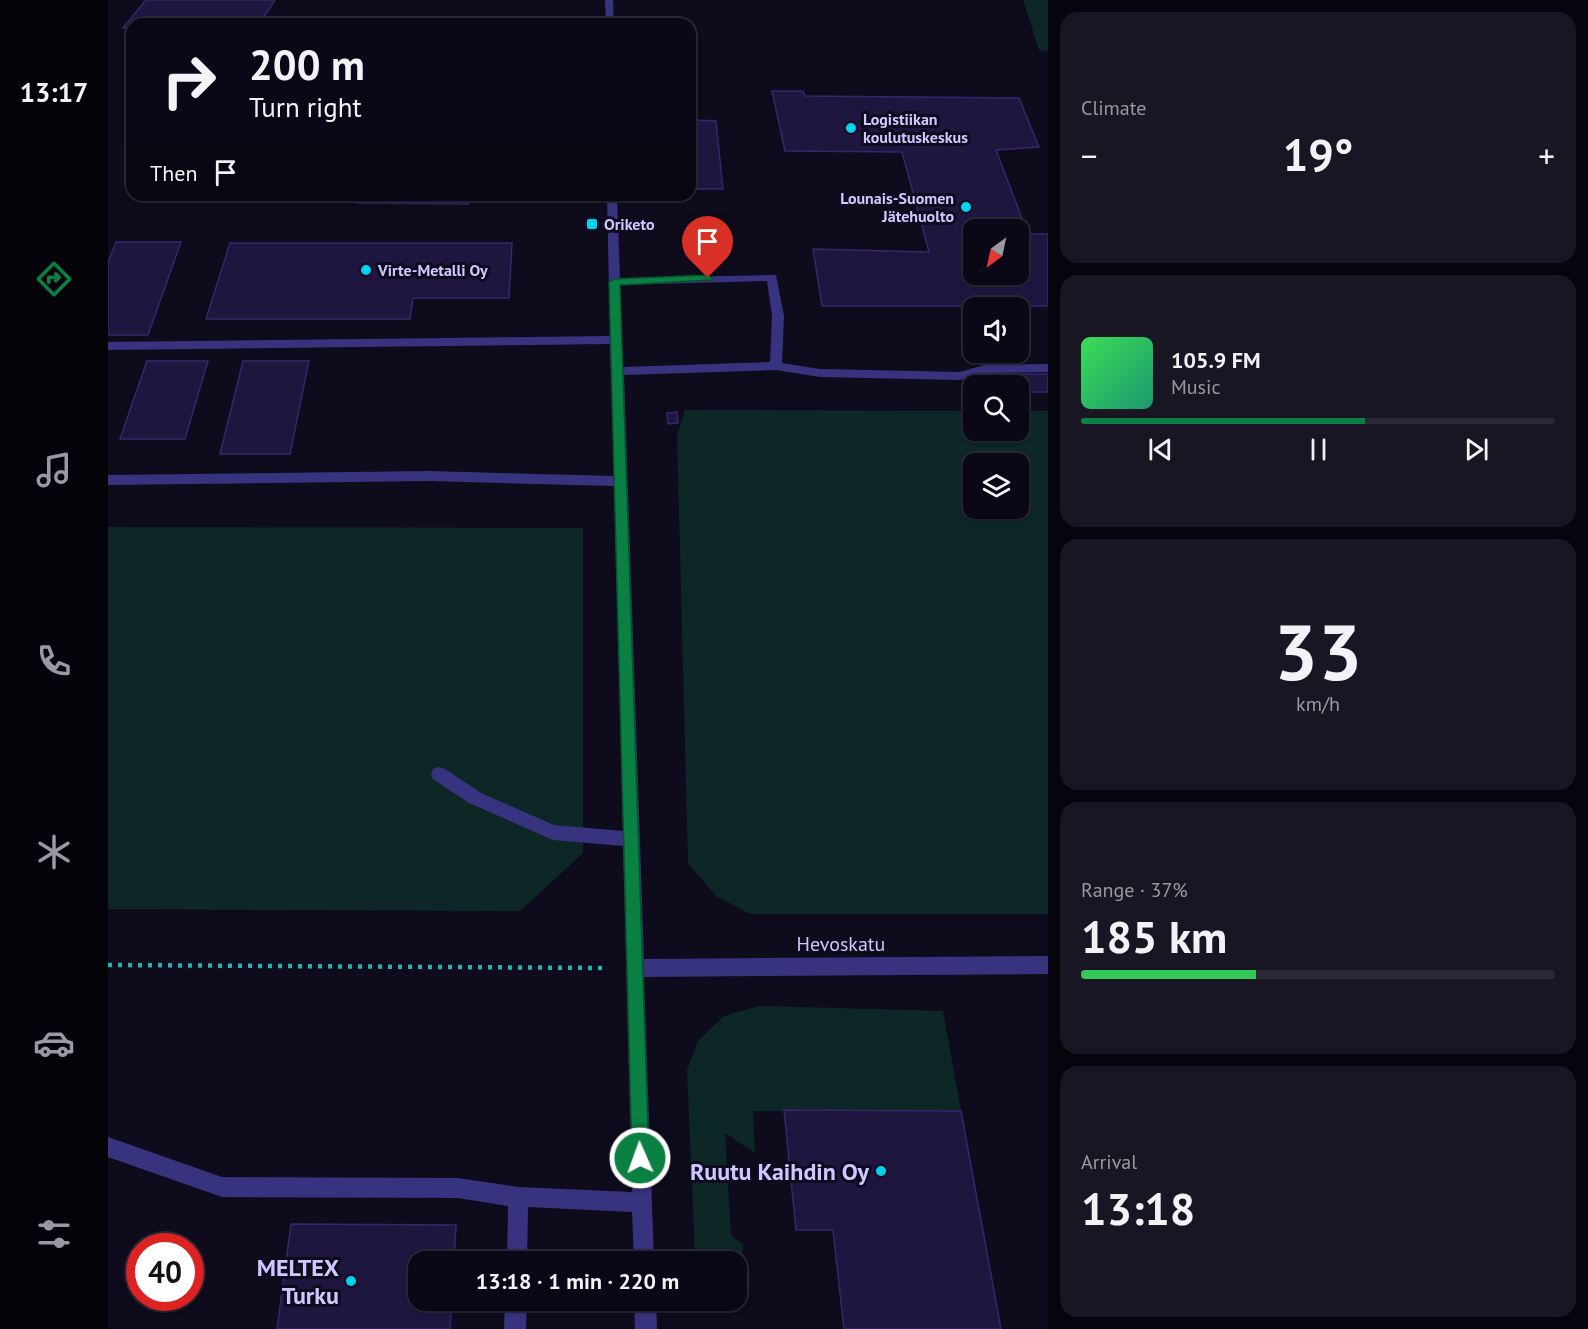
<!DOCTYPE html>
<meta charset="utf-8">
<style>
body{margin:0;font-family:"PT Sans",sans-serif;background:#181623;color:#f1f3f6;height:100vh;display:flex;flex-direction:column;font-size:22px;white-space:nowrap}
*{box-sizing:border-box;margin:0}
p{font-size:20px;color:#999aa1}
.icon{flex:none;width:33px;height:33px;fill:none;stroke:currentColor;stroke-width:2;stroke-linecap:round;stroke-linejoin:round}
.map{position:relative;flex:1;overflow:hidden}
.drawer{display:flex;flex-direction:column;gap:12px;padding:12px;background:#06040c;width:540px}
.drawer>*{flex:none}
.banner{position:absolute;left:18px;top:18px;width:570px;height:183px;border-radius:18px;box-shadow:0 2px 4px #0004,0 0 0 2px #2a2935;background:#0a0816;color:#f1f3f6;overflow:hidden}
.needle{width:39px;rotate:213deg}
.tools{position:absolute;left:855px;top:219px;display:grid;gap:12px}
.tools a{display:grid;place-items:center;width:66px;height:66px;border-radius:12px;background:#0a0816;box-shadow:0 2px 4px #0004,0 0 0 2px #2a2935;font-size:30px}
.speed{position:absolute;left:18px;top:1233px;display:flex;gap:12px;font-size:30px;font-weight:700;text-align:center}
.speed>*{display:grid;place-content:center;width:78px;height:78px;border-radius:50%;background:#0a0816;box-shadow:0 2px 4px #0004,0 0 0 2px #2a2935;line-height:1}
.speed .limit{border:9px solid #d22;background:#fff;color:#111}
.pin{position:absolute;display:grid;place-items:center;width:51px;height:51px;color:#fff;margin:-62px -26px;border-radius:50% 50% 50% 0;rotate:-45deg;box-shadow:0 0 6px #0007}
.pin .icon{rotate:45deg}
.me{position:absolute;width:66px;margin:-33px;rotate:358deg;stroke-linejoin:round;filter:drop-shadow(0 0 4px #0008)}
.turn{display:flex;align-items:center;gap:21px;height:126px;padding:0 24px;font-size:27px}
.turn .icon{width:78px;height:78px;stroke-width:2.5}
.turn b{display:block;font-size:42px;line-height:51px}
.then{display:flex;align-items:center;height:57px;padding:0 24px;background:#0003;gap:12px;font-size:22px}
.big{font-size:45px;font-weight:700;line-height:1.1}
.drawer .tile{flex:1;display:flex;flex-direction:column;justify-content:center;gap:9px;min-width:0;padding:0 21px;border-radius:18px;background:#181623}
.drawer .dial{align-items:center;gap:0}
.dial b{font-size:78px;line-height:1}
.song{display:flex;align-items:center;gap:18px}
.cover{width:72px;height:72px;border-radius:9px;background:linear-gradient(135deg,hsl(130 70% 55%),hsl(160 70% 35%))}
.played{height:6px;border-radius:3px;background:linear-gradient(90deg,#0b8043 60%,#2a2935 60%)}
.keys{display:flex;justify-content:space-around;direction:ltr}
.heat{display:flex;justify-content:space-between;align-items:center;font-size:33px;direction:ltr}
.charge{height:9px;border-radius:4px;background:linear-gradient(90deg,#34c759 37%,#2a2935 0)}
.trip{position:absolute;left:300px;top:1251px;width:339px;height:60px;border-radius:18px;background:#0a0816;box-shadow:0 2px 4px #0004,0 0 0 2px #2a2935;font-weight:700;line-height:60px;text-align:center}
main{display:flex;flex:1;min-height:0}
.dock{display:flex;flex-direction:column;width:108px;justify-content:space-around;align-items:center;background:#040309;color:#999aa1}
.dock .icon{width:42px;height:42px}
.dock .active{color:#0b8043}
.dock b{font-size:27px;color:#f1f3f6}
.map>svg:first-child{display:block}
</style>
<main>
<nav class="dock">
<b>13:17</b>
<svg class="icon active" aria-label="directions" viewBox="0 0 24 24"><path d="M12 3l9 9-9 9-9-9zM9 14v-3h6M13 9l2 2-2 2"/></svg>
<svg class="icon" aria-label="music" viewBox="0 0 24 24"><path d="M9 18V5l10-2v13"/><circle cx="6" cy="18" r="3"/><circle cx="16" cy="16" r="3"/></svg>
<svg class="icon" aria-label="phone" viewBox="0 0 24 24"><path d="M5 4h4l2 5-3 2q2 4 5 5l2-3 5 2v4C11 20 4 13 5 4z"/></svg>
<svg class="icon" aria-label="climate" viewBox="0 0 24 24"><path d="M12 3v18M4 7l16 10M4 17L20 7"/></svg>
<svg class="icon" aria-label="car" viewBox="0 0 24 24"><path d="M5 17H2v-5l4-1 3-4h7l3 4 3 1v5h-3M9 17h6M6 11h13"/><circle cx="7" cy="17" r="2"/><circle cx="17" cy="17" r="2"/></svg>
<svg class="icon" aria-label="filters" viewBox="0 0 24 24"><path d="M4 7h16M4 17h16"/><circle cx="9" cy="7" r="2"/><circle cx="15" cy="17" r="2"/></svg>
</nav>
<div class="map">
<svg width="940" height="1329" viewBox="0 0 940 1329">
<rect width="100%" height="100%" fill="#0e0b1d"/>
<path fill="#0d2727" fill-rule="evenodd" d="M915 0H940V51L931 50Z
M577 410 865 411 866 430H910L911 411H940V914H642L608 896 580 863 569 435ZM866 464H910V508H866Z
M0 527 475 528V853L412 911 0 909Z
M651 1006 835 1011 853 1111H645L647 1153 617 1133 623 1235 635 1245 634 1258C621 1264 601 1259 587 1256L579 1070 590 1041 616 1016Z"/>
<path fill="#1f163f" stroke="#36276c" stroke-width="1.5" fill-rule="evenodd" d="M38 0H167L151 24H24V28H15Z
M664 91H695L697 96 911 98 931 147 888 150 920 234H940V306H714L705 249 821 252 794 152 677 151ZM866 230H910V274H866Z
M582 107H587L588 120 608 121 615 189H582Z
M249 195H362L361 204 248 203Z
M8 242H73L40 335H0V263Z
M122 243H404L401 298H305L302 319H98Z
M39 361H100L77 439H12Z
M135 361H201L182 454H112Z
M892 374H940V392H910V386H896Z
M569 412 570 423 560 424 559 413Z
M676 1110 853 1111 893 1329H736L725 1230H688Z
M183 1224 348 1225 346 1262H310V1300H344L342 1329H169Z"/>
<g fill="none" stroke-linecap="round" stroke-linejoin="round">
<path stroke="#28b2ad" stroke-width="4.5" stroke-dasharray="4 6" stroke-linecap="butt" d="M0 965 500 968"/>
<path fill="#38337e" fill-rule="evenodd" d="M497 0H505L506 24H498Z
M499 195H509L512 278 668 275 676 316 674 363 712 369 852 372 876 365 940 364V372L876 373 852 380 712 377 668 370 516 375 536 959 940 956V974L536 977 546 1262H526L524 1212 420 1207 419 1262H399L400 1206 350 1198 114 1197 0 1157V1137L114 1177 350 1178 410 1187 524 1192 515 846 445 840 361 803 325 779 323 774 325 769 331 767 337 769 373 793 446 825 515 831 506 486 321 481 0 485V475L321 471 506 476 502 344 0 350V342L502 336ZM659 281 664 316 662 362 515 367 512 285Z
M397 1300H419L418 1329H396Z
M526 1300H548L549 1329H527Z"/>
</g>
<path fill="#0b8043" stroke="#07532c" stroke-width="1.5" d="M600 275 605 278 604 280 512 285 541 1158 539 1164 532 1167 526 1164 524 1158 501 282 507 279Z"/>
<g fill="#00d3f2" stroke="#0e0b1d" stroke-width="2">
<circle cx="743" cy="128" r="6"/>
<circle cx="858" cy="207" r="6"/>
<rect x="478" y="218" width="12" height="12" rx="3"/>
<circle cx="258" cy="270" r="6"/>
<circle cx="773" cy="1171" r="6"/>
<circle cx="243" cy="1281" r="6"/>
</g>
<g text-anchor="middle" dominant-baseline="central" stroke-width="6" stroke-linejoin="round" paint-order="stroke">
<g font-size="16" font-weight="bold" fill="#cfc7ff" stroke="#0e0b1d" text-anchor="start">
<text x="755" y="119">Logistiikan<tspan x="755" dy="18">koulutuskeskus</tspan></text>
<text x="846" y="198" text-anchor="end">Lounais-Suomen<tspan x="846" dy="18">Jätehuolto</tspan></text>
<text x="496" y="224">Oriketo</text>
<text x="270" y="270">Virte-Metalli Oy</text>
</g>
<g font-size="20" fill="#cfc7ff" stroke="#0e0b1d">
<text x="733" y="944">Hevoskatu</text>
</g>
<g font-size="24" font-weight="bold" fill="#cfc7ff" stroke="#0e0b1d" text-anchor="end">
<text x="761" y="1171">Ruutu Kaihdin Oy</text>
<text x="231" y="1267">MELTEX<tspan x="231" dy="28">Turku</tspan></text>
</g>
</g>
</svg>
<div class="tools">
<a><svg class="needle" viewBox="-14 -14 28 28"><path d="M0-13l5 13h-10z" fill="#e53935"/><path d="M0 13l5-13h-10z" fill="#999aa1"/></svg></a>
<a><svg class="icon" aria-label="sound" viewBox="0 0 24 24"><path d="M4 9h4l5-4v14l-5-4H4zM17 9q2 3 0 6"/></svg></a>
<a><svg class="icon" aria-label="search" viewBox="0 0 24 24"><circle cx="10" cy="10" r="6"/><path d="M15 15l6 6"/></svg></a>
<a><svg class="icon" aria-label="layers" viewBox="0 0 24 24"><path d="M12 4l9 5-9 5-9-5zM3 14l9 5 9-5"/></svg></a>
</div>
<div class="speed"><div class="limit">40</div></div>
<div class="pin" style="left:600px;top:278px;background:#d93025"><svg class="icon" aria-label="arrive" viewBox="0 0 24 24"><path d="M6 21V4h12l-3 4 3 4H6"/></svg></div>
<svg class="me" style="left:532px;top:1158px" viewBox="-20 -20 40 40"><circle r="17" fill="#0b8043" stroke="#fff" stroke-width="3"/><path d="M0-11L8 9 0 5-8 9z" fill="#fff"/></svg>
<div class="trip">13:18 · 1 min · 220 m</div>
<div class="banner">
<div class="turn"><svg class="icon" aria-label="right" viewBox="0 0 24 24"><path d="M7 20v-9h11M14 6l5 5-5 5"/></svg><div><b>200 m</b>Turn right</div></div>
<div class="then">Then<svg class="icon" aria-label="arrive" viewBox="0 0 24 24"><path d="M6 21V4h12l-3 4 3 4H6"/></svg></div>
</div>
</div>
<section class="drawer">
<div class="tile"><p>Climate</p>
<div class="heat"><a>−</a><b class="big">19°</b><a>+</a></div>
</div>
<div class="tile">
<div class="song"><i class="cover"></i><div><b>105.9 FM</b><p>Music</p></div></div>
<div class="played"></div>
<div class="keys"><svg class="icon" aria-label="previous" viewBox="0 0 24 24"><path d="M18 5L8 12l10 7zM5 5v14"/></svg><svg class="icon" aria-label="pause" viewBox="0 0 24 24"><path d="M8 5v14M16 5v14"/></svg><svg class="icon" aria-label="next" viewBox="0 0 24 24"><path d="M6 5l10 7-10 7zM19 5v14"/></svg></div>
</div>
<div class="tile dial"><b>33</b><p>km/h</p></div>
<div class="tile"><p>Range · 37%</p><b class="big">185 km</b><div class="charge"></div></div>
<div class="tile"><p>Arrival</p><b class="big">13:18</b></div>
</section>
</main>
